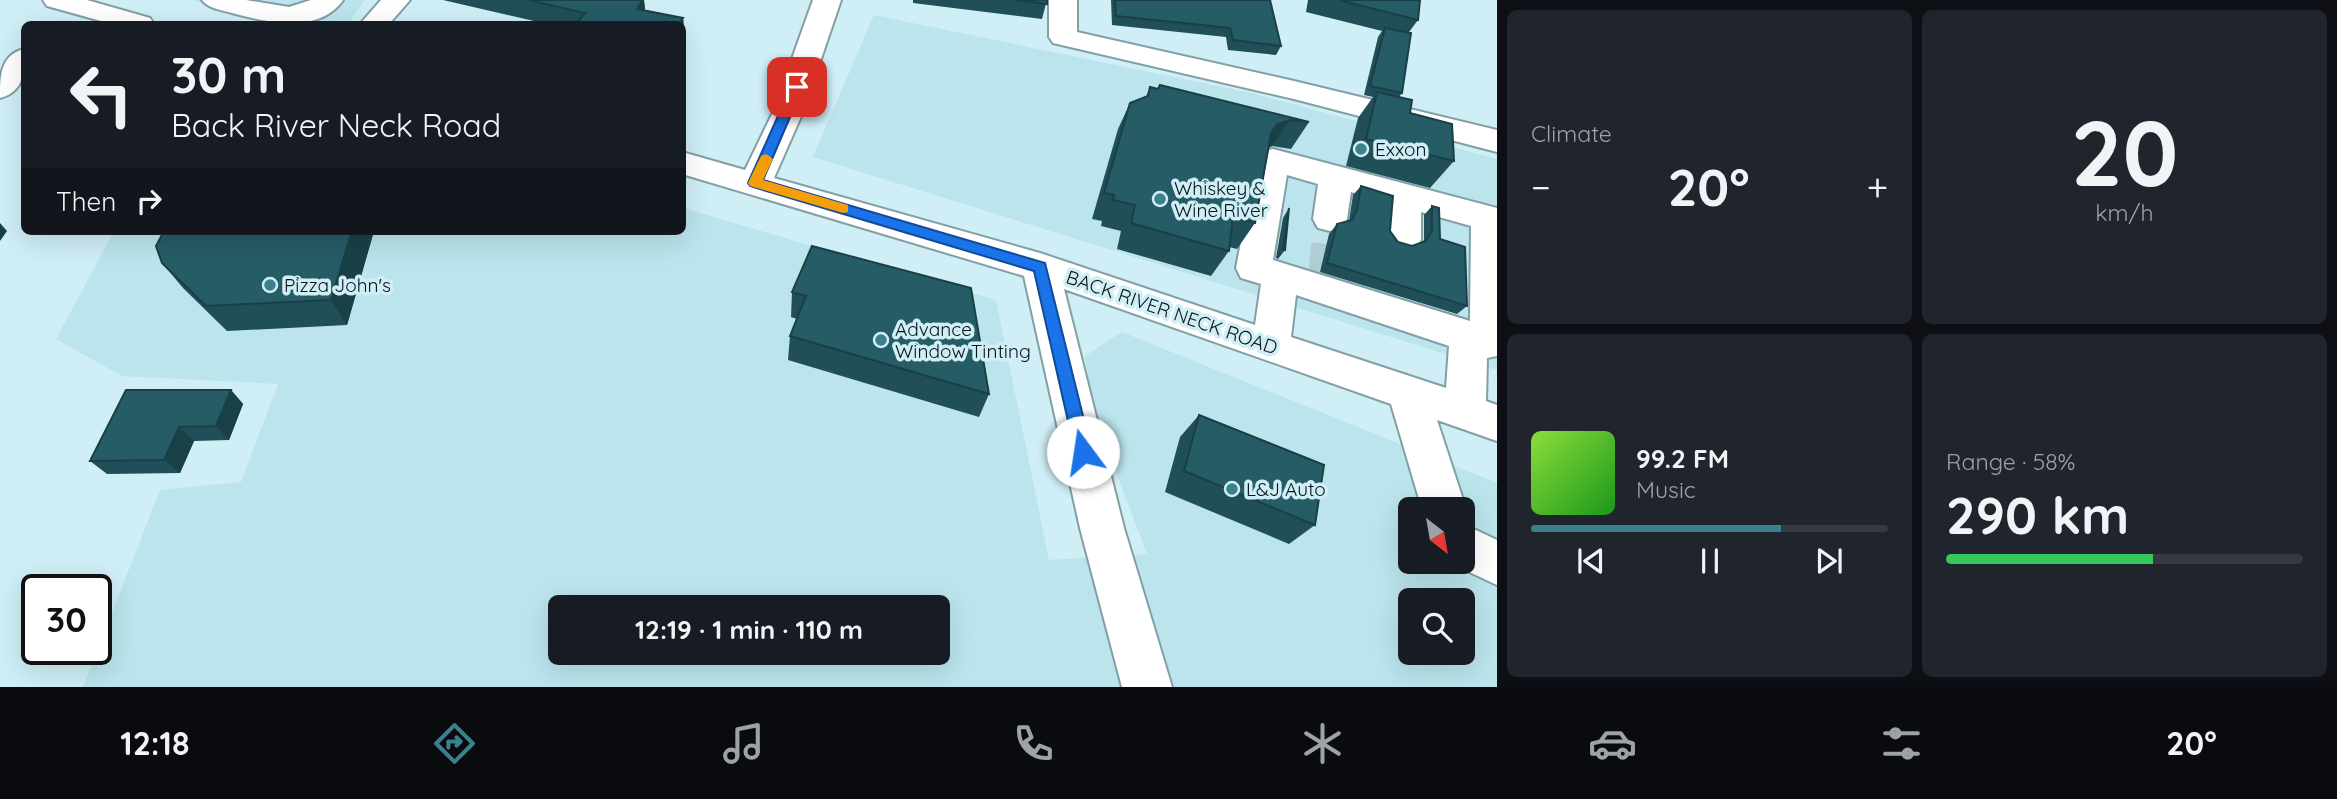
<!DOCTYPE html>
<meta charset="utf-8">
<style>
body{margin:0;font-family:Quicksand,sans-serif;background:#20242c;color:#f1f3f6;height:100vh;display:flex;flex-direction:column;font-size:26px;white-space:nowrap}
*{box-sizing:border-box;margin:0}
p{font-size:23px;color:#9ea1a6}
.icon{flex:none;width:38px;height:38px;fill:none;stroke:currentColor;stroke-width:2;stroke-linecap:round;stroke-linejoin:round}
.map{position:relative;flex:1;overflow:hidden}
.side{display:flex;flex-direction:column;gap:10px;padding:10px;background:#0d0f14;width:840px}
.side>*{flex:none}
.top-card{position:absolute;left:21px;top:21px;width:665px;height:214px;border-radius:10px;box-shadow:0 7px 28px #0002;background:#171b24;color:#f1f3f6;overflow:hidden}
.needle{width:46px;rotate:149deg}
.tools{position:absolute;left:1398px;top:497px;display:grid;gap:14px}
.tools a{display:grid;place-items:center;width:77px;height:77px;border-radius:10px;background:#171b24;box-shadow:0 7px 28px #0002;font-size:35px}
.speed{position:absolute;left:21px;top:574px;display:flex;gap:14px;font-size:35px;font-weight:700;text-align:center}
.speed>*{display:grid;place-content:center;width:91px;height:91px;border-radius:50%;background:#171b24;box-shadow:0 7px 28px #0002;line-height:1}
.speed .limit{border:4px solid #111;border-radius:10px;background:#fff;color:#111}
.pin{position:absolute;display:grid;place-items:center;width:60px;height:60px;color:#fff;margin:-30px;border-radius:14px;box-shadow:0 4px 10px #0006}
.me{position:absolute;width:77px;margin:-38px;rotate:346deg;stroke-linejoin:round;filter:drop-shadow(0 0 5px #0008)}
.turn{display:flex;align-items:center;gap:24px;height:147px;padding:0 35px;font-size:32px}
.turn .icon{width:91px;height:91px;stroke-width:2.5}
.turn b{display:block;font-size:49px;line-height:60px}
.then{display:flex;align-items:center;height:66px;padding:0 35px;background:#0003;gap:14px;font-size:26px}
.big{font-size:52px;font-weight:800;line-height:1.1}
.side .card{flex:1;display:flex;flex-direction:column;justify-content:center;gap:10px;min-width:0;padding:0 24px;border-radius:10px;background:#20242c}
.side .dial{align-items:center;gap:0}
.dial b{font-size:91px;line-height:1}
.song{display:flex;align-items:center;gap:21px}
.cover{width:84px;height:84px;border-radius:10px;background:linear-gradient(135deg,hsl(90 70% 55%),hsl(120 70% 35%))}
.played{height:7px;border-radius:4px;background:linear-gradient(90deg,#3b808d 70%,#363941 70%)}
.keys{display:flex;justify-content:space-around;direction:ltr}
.heat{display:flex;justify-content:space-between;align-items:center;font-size:38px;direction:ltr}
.charge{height:10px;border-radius:5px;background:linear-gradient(90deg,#34c759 58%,#363941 0)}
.side .tiles{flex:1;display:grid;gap:10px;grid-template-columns:repeat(2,1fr)}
.trip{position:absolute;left:548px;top:595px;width:402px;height:70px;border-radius:10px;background:#171b24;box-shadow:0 7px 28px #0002;font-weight:800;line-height:70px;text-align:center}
.menu{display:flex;height:112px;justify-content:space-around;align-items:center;background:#090b0e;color:#9ea1a6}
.menu .icon{width:49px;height:49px}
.menu .selected{color:#3b808d}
.menu b{font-size:32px;color:#f1f3f6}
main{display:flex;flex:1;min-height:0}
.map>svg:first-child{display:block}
</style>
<main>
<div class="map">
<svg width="1497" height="687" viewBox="0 0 1497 687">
<rect width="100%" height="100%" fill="#cfeef5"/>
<path fill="#bbe4ec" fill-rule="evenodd" d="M193 0H365L348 24H281Z
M874 15 1251 93 1497 159V370L813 157Z
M683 208 996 300 1049 560 1147 554 1092 408 1085 356 1122 332 1497 483V687H83L160 490 241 482 278 384 122 376 56 339 114 231H682ZM1410 509H1463V562H1410ZM1410 600H1463V653H1410ZM560 607H938V653H560Z"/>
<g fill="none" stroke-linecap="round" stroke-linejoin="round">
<path stroke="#b1cdd4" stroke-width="32" stroke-dasharray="32 16" stroke-linecap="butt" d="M1324 276 1330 219"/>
<g stroke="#829fa5" stroke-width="4">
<path id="minor" d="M43 0H87L150 18 154 24H112L47 6Z
M202 0H246L289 7 311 0H343C319 35 266 22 232 13 222 10 209 9 202 0Z
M381 0H410L389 24H360Z
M813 0H841L803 112 774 178 1040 253 1255 325 1261 284 1241 278 1236 268 1257 160 1262 152 1273 149 1497 208V356L1487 358 1486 401 1497 405V441L1437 420 1466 509 1463 516V509H1422L1391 404 1064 289 1124 528 1172 687H1122L1080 528 1024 276 682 174V152L745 170 773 112ZM1287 175 1318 184 1313 219 1318 228 1330 231 1342 228 1347 219 1351 192 1388 203 1385 240 1391 249 1403 253 1415 249 1421 240V212L1471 226 1470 321 1273 260ZM1296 295 1449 346 1446 388 1291 337Z
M1049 0H1077V32L1294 81 1497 130V152L1294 99 1053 43 1049 37Z
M24 49C26 70 24 92 0 98 0 77 0 55 24 49Z
M1463 524 1497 540V585L1448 562H1463Z"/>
</g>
<use href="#minor" fill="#fff" fill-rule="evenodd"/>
</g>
<path fill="#204f58" d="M443 0H644L645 10 683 18 685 39 682 24H547Z
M913 0H1047L1042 19 913 3Z
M1111 0H1270L1281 46 1276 55 1228 50 1226 37 1112 25Z
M1308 0H1420L1418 20 1409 32 1402 93 1399 97 1410 113 1454 161 1430 188 1346 166 1358 118 1373 97 1364 95 1378 37 1382 31 1306 12Z
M1160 85 1309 122 1291 149 1272 146 1269 148 1255 223 1237 249 1229 247V251L1211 276 1117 249 1121 231 1101 226 1102 221 1092 219 1118 129 1130 103 1146 97 1150 87 1158 89Z
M1361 186 1398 242 1412 246 1422 243 1424 240V215L1432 206 1440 239 1467 306 1457 314 1320 272 1329 234 1337 224 1349 221 1353 195Z
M1289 208 1285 250 1278 259 1276 258 1283 218Z
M164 231H374L347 325 227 331 183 288 162 263Z
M812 246 989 394 979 417 788 360 790 336 797 319 791 317 792 292Z
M231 390 243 404 229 440 194 441 180 473 107 474 90 461Z
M1199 415 1315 525 1289 544 1165 492 1180 437Z"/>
<path fill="#1a4047" d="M629 0H644L646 20Z
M683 18 685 39 682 42V24H679Z
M1290 120 1272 146 1260 151 1277 124Z
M0 223 7 231 0 241Z
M352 231H374L347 325 331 300Z
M231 390 243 404 229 440 216 426Z
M179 427 194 441 180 473 164 460Z"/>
<path fill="#255c66" stroke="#1a4047" stroke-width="2" d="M528 0H643L637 9 683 18 679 24H576L585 13Z
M1016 0H1047V4Z
M1115 0H1270L1281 46 1233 40 1230 28 1116 16Z
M1339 0H1420L1418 20Z
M1385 28 1411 33 1402 93 1370 86Z
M1160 85 1309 122 1290 120 1277 124 1271 133 1255 223 1233 217 1229 251 1131 223 1135 205 1113 200 1114 195 1104 193 1130 103 1148 96 1150 87 1158 89Z
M1377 92 1412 100 1410 113 1452 124 1454 161 1366 139Z
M1361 186 1393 196 1390 231 1398 242 1412 246 1426 241 1432 231V206L1439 208 1440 239 1465 247 1467 306 1327 263 1337 224 1352 220 1357 210Z
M1289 208 1285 250 1283 249Z
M164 231H352L331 300 206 306 162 263 156 246Z
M812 246 971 288 989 394 790 336 806 296 792 292Z
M126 390H231L216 426 179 427 164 460 90 461Z
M1199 415 1324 465 1315 525 1184 471Z"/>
<path fill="#1a73e8" stroke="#114b97" stroke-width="2" d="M797 83 803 87 763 180 1045 263 1092 452 1089 457 1083 459 1077 457 1075 452 1034 271 750 186 748 183 791 87Z"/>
<path fill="#f59e0b" d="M766 154 773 159 763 180 848 205V212L843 213 750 186 748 183 761 156Z"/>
<g fill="#3b808d" stroke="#cfeef5" stroke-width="2.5">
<circle cx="1361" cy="149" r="7"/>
<circle cx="1160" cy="199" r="7"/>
<circle cx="270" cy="285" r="7"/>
<circle cx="881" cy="340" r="7"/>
<circle cx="1232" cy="489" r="7"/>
</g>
<g text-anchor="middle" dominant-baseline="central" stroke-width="7" stroke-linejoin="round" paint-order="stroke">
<g font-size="19" fill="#091416" stroke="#cfeef5" text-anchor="start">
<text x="1375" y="149">Exxon</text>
<text x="1174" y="188">Whiskey &amp;<tspan x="1174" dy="22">Wine River</tspan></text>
<text x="284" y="285">Pizza John's</text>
<text x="895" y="329">Advance<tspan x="895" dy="22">Window Tinting</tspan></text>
<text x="1246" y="489">L&amp;J Auto</text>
</g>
<g font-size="19" fill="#091416" stroke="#cfeef5">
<text transform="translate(1172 312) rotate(19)">BACK RIVER NECK ROAD</text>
</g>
</g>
</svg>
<div class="tools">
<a><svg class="needle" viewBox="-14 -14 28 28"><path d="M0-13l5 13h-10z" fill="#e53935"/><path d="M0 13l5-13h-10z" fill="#9ea1a6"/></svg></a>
<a><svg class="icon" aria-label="search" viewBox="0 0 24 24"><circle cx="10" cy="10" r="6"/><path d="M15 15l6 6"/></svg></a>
</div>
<div class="speed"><div class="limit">30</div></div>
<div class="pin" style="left:797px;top:87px;background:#d93025"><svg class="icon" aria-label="arrive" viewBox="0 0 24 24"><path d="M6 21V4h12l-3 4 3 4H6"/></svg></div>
<svg class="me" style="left:1083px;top:452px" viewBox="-20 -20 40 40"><circle r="19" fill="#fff"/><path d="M0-13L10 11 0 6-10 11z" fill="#1a73e8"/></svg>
<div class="trip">12:19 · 1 min · 110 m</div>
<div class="top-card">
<div class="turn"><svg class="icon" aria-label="left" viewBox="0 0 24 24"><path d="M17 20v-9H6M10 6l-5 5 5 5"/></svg><div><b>30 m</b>Back River Neck Road</div></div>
<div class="then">Then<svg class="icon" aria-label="right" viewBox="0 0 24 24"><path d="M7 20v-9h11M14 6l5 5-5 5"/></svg></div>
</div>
</div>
<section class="side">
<div class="tiles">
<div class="card"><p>Climate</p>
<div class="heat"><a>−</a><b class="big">20°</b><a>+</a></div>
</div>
<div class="card dial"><b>20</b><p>km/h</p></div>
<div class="card">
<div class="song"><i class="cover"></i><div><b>99.2 FM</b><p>Music</p></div></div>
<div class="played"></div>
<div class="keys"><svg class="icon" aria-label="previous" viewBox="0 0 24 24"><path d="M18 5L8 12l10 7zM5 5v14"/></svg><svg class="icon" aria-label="pause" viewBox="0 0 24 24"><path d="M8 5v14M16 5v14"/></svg><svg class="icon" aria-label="next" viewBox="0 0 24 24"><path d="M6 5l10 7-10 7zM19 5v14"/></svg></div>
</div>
<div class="card"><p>Range · 58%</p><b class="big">290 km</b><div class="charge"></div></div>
</div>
</section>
</main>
<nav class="menu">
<b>12:18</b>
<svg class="icon selected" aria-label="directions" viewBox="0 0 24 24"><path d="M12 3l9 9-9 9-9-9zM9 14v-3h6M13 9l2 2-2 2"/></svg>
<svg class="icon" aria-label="music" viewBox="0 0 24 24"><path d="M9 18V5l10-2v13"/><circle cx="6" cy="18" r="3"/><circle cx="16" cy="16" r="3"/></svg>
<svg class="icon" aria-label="phone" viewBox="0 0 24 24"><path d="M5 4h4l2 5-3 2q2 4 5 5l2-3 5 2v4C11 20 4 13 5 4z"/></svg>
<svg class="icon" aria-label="climate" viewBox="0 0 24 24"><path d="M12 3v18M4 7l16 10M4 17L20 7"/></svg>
<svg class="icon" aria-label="car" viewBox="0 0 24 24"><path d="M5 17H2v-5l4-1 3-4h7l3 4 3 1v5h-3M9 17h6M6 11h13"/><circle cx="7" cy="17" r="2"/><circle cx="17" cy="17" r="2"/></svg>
<svg class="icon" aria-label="filters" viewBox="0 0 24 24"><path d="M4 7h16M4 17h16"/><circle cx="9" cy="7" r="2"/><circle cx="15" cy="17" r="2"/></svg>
<b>20°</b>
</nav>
